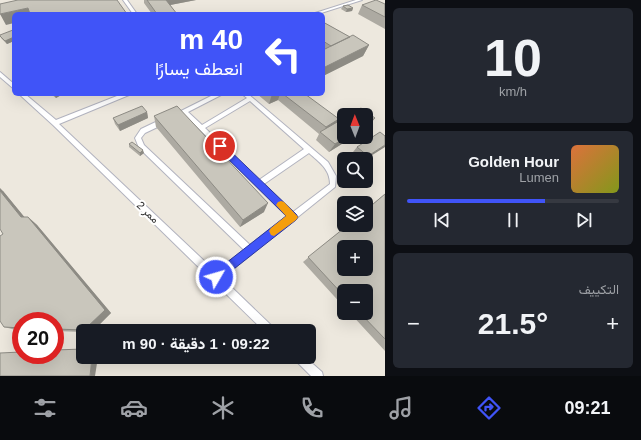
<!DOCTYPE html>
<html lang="ar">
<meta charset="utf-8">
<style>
body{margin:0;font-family:Arial,Vazirmatn,sans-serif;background:#242831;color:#f1f3f6;direction:rtl;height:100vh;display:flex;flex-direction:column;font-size:15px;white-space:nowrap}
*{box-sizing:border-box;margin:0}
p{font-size:13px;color:#9ea1a6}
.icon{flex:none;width:22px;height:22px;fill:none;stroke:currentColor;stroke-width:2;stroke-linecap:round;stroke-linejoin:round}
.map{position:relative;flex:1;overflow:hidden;direction:ltr}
.drawer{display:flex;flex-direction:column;gap:8px;padding:8px;background:#0d0f14;width:256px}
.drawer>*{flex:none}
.banner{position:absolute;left:12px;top:12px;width:313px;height:84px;border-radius:6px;box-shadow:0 4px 16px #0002;direction:rtl;background:#4054f8;color:#fff;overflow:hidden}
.needle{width:26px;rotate:359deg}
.tools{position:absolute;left:337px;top:108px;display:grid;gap:8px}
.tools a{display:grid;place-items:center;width:36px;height:36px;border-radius:6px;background:#171b24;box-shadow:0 4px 16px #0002;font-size:20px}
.speed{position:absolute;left:12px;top:312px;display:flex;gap:8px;font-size:20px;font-weight:700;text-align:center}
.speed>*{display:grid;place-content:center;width:52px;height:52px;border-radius:50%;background:#171b24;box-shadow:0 4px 16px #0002;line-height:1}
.speed .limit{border:6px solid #d22;background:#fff;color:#111}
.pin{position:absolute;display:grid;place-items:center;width:34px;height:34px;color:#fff;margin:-17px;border:2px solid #fff;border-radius:50%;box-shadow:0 1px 4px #0007}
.me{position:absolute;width:44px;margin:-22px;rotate:52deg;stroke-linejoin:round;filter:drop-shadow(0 0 3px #0008)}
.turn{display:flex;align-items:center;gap:14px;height:84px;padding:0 16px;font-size:18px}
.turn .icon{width:52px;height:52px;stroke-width:2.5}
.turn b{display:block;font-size:28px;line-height:34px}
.big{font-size:30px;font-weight:800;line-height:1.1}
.drawer .widget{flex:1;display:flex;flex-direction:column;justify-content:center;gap:6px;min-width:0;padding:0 14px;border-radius:6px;background:#242831}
.drawer .dial{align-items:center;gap:0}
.dial b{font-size:52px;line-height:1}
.song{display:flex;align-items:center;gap:12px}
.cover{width:48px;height:48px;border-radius:6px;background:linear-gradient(135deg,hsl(20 70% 55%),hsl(70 70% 35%))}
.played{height:4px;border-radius:2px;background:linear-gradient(90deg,#4054f8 65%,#363941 65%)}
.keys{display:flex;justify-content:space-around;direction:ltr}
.heat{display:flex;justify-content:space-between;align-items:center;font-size:22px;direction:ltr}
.trip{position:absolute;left:76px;top:324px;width:240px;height:40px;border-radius:6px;background:#171b24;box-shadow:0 4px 16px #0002;font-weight:800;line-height:40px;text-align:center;direction:rtl}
.dock{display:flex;height:64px;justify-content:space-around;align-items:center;background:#090b0e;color:#9ea1a6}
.dock .icon{width:28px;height:28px}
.dock .active{color:#4054f8}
.dock b{font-size:18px;color:#f1f3f6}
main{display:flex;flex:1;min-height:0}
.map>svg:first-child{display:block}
</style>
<main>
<section class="drawer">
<div class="widget dial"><b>10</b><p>km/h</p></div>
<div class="widget">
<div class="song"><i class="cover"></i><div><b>Golden Hour</b><p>Lumen</p></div></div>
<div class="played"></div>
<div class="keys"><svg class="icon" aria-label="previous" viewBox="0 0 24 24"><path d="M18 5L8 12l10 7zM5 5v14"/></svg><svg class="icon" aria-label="pause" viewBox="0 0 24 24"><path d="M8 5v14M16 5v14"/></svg><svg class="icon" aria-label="next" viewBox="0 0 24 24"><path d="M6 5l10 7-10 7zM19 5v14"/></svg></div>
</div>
<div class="widget"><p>التكييف</p>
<div class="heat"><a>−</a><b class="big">21.5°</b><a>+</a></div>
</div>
</section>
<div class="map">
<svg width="385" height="376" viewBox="0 0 385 376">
<rect width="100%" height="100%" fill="#ede8de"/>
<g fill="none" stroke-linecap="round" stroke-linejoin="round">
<g stroke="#b2b3bf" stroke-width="2">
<path id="service" d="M123 0H127L137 14H133Z
M356 0H362L318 14H312Z
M0 72 14 84V89L0 77Z
M19 94H25L56 120 122 94H130L129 95 59 124 216 272 244 250 139 148 135 138 141 129 162 119H166V123L145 133 141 138 144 145 250 245 287 216 184 114 175 118 172 116 173 115 215 94H223L188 112 202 125 247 98 242 94H248L328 162 336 176 335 187 222 278 274 328 276 331H264L53 125ZM250 101 304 149 259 180 205 128ZM309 153C319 162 330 169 330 184L293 212 264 184Z
M293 357H305L322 372 323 376H311L295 360Z"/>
</g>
<use href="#service" fill="#fff" fill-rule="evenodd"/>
</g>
<path fill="#adaaa2" d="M144 0H196L170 5 177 14H152L144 3Z
M385 4V29L358 14 362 5Z
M343 6 353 8 352 11 346 12 341 9Z
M323 22 350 37 369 45 363 56 323 76Z
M14 31V41L7 44 1 38 0 36Z
M51 94H63L56 98Z
M257 94H305L337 122 344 137H353L329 152 316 140 319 134 278 100 269 104Z
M147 112 148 118 120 131 115 124 113 118Z
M154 116 264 212 240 227 156 127Z
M385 136 366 159H361L353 152 357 147Z
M129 144 144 153 140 156 129 147Z
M3 191 24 217H28L37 225 111 313 93 331H83V332L55 331V321H21V330H16L4 327Z
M385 194V351L350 313H366L344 291V307L303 262Z"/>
<path fill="#8d8b84" d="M165 0H196L165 6Z
M28 8 31 14H14V23L6 25 0 14Z
M353 8 352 11 346 12 347 9Z
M14 37V41L7 44 5 41Z
M369 45 363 56 323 76V68Z
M54 94H63L56 98Z
M170 94H175L170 96Z
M272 94H280L278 100 269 104Z
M147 112 148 118 120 131 118 125Z
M375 118 369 126 366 128V124Z
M339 119 334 128 322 134 326 127Z
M346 137H353L329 152 335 144Z
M385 145V147L366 159H365L368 156Z
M143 150 144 153 140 156V153Z
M0 188 3 191 31 225 21 217 0 191Z
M268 203 264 212 240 227 243 220Z
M28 217 37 225 111 313 93 331H87L84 330Z
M92 357H98L95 376H90Z"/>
<path fill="#c9c6bc" stroke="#8d8b84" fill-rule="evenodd" d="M18 0H117L127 14H30L28 8 0 14V4Z
M147 0H166L177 14H157Z
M376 0 385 4V17L362 5Z
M348 5 353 8 347 9 343 6Z
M323 22 350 37 331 46 323 41Z
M13 30 14 31V37L5 41 0 36V35Z
M353 35 369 45 323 68V50Z
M283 94H305L339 119 326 127Z
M142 106 147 112 118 125 113 118Z
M177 106 268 203 243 220 154 116Z
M361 108 375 118 366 124V115H349Z
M344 118V137H346L335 144 320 132Z
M380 132 385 136V145L368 156 357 147Z
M132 142 143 150 140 153 129 144Z
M0 191 21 217H28L105 310 84 330 55 329V321H21V328L4 327 0 321V236L3 234 0 229Z
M385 194V339L360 313H366V291H344V296L308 257 348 225H366V210ZM344 247H366V269H344Z
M83 349V357H92L90 376H0V353L21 352V355H55V350Z"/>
<path fill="#4054f8" stroke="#2a37a1" d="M220 143 223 144 296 214 298 217 296 220 216 283 212 281 210 277 212 274 286 216 217 148 216 146Z"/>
<path fill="#f59e0b" d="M281 201 284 202 298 217 296 220 274 236 271 235 269 231 271 228 286 216 276 205 278 202Z"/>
<g text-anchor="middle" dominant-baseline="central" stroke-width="4" stroke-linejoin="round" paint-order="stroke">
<g font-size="11" fill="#2c2c2c" stroke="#fff">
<text transform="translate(148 212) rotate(44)">ممر 2</text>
</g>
</g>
</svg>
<div class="tools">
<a><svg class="needle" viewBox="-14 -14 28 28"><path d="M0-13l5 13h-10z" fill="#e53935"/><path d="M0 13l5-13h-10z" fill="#9ea1a6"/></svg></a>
<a><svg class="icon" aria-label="search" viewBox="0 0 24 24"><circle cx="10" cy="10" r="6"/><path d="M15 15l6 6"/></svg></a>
<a><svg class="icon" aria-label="layers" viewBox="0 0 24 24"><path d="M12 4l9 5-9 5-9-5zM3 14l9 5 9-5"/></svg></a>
<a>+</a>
<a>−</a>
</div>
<div class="speed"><div class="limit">20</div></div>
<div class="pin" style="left:220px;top:146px;background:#d93025"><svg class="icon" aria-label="arrive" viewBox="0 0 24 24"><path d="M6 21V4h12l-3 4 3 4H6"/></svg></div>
<svg class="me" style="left:216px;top:277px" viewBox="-20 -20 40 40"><circle r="17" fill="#4054f8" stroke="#fff" stroke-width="3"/><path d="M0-11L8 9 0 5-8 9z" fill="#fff"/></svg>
<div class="trip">09:22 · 1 دقيقة · 90 m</div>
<div class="banner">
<div class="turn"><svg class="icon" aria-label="left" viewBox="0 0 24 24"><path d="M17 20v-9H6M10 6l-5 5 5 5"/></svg><div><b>40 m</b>انعطف يسارًا</div></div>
</div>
</div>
</main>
<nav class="dock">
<b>09:21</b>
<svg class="icon active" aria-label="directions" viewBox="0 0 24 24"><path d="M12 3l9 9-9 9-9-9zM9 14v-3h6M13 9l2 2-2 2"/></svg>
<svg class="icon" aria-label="music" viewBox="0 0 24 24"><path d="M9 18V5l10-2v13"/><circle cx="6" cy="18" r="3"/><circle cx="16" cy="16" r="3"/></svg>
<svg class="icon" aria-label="phone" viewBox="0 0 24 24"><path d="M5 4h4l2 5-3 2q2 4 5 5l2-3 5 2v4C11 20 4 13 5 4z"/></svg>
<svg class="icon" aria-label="climate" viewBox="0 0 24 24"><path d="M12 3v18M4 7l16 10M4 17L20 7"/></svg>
<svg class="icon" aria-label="car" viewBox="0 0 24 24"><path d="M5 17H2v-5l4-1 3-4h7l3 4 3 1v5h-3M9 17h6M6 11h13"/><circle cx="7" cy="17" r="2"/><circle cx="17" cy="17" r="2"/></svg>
<svg class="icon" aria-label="filters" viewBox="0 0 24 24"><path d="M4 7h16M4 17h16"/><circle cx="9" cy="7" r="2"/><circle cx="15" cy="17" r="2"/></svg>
</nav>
